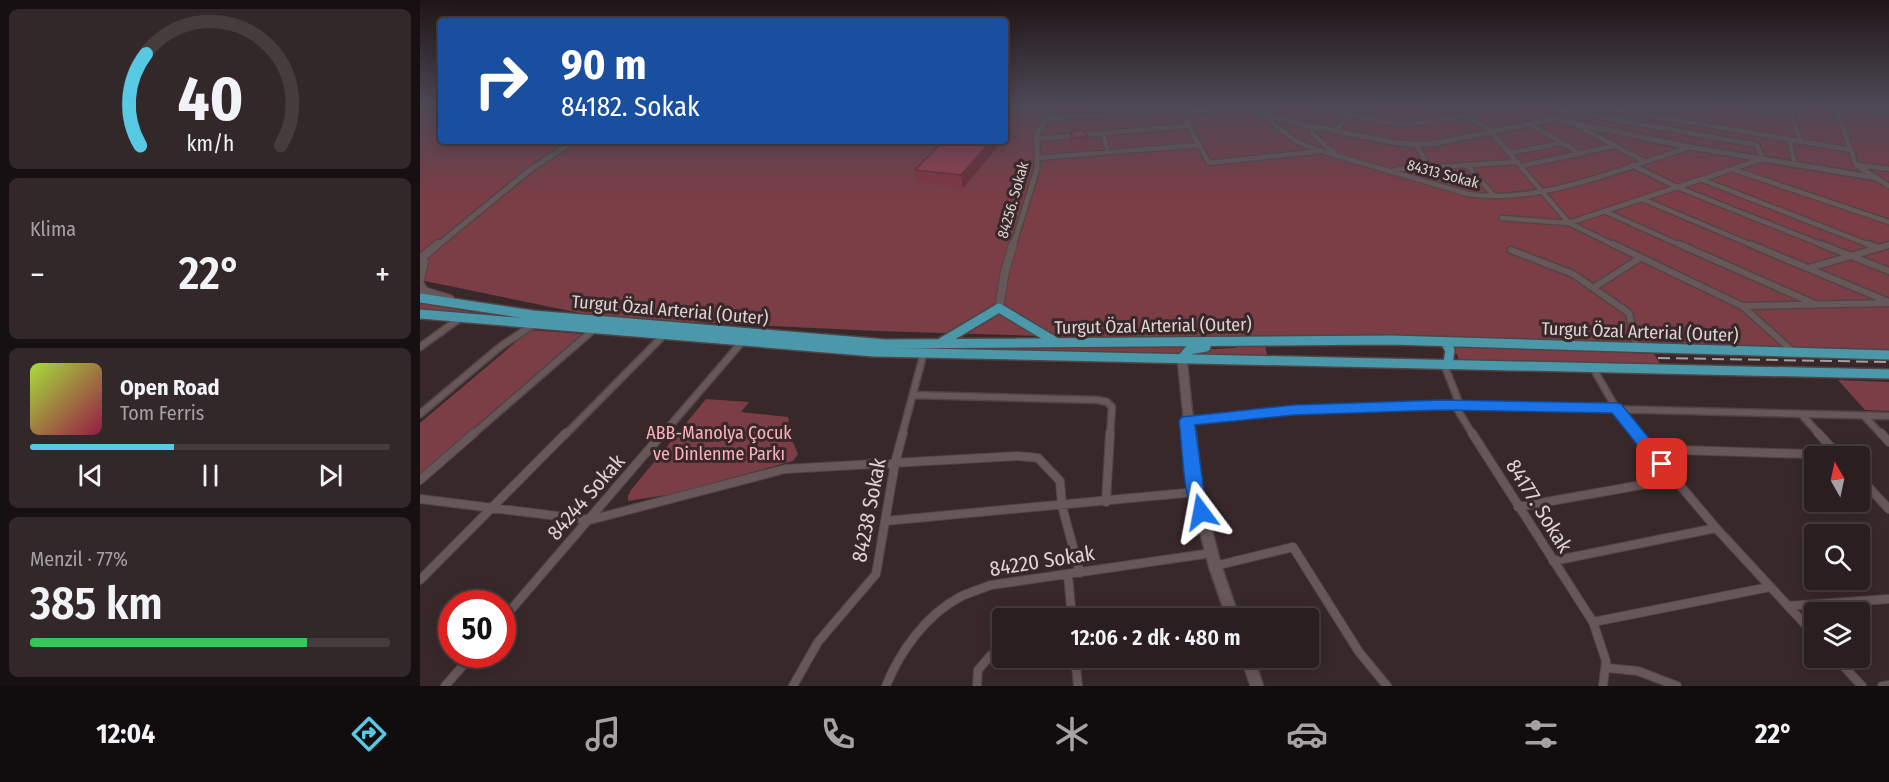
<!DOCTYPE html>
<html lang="tr">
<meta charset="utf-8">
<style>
body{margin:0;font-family:"Fira Sans Condensed",sans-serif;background:#322729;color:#f1f3f6;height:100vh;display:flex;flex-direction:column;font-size:22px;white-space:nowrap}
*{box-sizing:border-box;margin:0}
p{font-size:20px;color:#a5a2a5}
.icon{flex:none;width:33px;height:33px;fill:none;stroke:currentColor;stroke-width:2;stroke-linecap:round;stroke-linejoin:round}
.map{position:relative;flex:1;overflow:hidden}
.details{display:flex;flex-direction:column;gap:9px;padding:9px;background:#171012;width:420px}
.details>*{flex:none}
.guide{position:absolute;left:18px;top:18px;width:570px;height:126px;border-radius:6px;box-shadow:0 3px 15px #0003,0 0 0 2px #463c3e;background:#1a4fa0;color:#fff;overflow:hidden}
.needle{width:39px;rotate:351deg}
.controls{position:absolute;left:1384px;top:446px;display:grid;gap:12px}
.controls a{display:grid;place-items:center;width:66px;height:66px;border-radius:6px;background:#2a1e20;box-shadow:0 3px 15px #0003,0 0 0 2px #463c3e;font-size:30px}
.speed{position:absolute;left:18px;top:590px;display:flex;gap:12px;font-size:30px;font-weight:700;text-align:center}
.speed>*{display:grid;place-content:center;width:78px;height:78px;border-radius:50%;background:#2a1e20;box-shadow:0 3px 15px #0003,0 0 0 2px #463c3e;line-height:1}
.speed .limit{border:9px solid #d22;background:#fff;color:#111}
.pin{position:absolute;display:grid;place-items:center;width:51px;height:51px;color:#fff;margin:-26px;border-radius:12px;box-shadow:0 3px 9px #0006}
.me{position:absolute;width:66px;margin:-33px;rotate:347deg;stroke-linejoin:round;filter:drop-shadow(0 0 4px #0008)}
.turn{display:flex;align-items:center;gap:21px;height:126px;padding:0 24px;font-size:27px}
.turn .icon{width:78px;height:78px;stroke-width:2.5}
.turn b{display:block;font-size:42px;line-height:51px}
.big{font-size:45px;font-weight:600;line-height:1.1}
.details .widget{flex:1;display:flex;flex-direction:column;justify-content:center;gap:9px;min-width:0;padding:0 21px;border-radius:9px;background:#322729}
.details .dial{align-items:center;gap:0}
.dial svg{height:156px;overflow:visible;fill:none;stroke:#463c3e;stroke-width:7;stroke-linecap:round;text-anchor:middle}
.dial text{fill:#f1f3f6;stroke:none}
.song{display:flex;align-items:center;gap:18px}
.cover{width:72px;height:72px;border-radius:9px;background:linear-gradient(135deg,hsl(80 70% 55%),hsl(340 70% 35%))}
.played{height:6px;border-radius:3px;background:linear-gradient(90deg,#58c9e3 40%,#463c3e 40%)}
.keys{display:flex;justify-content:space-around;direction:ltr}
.heat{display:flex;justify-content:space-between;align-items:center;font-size:33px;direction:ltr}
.charge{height:9px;border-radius:4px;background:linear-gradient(90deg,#34c759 77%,#463c3e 0)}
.trip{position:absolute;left:572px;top:608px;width:327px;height:60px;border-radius:6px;background:#2a1e20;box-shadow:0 3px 15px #0003,0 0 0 2px #463c3e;font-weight:600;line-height:60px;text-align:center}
.dock{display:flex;height:96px;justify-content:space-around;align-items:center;background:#110c0d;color:#a5a2a5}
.dock .icon{width:42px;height:42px}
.dock .active{color:#58c9e3}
.dock b{font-size:27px;color:#f1f3f6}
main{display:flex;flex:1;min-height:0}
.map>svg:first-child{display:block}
</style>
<main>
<section class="details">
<div class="widget dial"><svg viewBox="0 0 100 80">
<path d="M14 69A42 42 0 1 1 86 69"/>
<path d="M14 69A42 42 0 0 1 17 22" stroke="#58c9e3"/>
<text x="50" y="56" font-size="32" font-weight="700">40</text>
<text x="50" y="72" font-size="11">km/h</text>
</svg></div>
<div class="widget"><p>Klima</p>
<div class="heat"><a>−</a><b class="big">22°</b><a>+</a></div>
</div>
<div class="widget">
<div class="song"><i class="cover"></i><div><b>Open Road</b><p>Tom Ferris</p></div></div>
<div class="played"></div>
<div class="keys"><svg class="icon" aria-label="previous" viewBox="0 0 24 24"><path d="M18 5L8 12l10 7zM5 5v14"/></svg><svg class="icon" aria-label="pause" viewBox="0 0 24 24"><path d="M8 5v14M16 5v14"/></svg><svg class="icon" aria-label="next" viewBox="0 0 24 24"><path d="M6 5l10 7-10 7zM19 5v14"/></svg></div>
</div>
<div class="widget"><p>Menzil · 77%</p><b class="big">385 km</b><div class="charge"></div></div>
</section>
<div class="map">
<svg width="1469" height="686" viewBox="0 0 1469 686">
<rect width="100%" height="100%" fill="#38282a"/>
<path fill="#7b3d46" d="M0 103H21V141H585V103H1469V351L785 341 457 331 184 318 0 280Z
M0 303 58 313 383 342 771 345 757 354 455 348 0 311Z
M110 330 163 334 0 474V423Z
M829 343H845L847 355 773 354 777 350 814 348Z
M1027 345 1234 354 1241 365 1039 361 1037 354H1030Z
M1418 380 1469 382V411L1445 410Z
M286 399 329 402 321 412 368 417 371 438 378 454 373 461 253 494 208 501V496L211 490Z"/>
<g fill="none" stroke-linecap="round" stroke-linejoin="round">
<g stroke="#514445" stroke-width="7">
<path id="minor-far2" d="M874 103 978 124 1002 123 1048 114
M959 103 979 106 998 103
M1033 103 1072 133 1149 223 1196 246
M1123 103 1135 105
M1301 103 1371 113 1381 142
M1455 103 1437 107 1415 105 1436 165 1469 186
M638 104 655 103
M1443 107 1469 112
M1198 110 1431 150
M761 112 789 163 901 151 1048 194C1120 205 1202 168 1270 147
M840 113 876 141 900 151
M1168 115 1171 103
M628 118 817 108
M1134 119 1136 103
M1111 125 1159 153
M1156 125 1224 161
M894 128 892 133 914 153
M915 132 937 103
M683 134 688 152
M616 139 768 126
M1374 140 1370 143 1375 165
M997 146 1009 168
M1089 153 1142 143
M617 158 778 145
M1047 165 1074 196
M1212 165 1257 187 1405 246
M1437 165 1469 169
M1101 166 1194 146
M1315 170 1469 222
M970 172 979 169 1098 162
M1283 180 1452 246
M1222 199 1334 246
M1184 211 1262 246
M1082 218 1149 223 1342 159 1337 145 1135 109"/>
</g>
<g stroke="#514445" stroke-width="9">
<path id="minor-far1" d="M1193 244 1322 306 1375 353
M1259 244 1395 304
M1330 244 1469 302
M1401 244 1469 271
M1448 244 1458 248
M1091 250 1153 274 1209 313 1217 349
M1389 268 1469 245
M1173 288 1220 258
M1323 306 1469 303
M0 347 39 319
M1024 364 1038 400 1037 409 1053 435
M1173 368 1196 408 1217 435
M493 395 678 400 687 402 692 407 690 435
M0 414 81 346 113 325
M1381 414 1400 435
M1444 416 1462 435
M767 421 874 410 1022 405 1469 416
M52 435 173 330
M145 435 243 336
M242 435 322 342
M482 435 504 352"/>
</g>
<g stroke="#514445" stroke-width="10">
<path id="minor" d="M1052 433 1173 622 1186 661 1183 686
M1216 433 1296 528 1395 635
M1398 433 1419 456
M1461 433 1469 442
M1229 449 1419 455
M1440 478 1469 509
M0 480 54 433
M0 499 170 520 365 469 598 456 618 458 640 481 642 506 660 573
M686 502 690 433
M1098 507 1255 479
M465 521 776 492
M1133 561 1296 528
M795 566 873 547 939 652 967 686
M648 575 652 618
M0 580 146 433
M1368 606 1469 599
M82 620 243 433
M1173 622 1350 587
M655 657 658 686
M1415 657 1442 686
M1188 668 1218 671 1257 686
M25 686 53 654
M373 686 398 642 456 574 475 463 483 433
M466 686C480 651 506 615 540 597 550 592 561 589 571 585L792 553
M557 686 558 670 571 655 582 654
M1462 686 1469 685"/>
</g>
<g stroke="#514445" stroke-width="8">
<path id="tertiary-far1" d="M821 103 840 113 879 124 983 144H1011L1134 119 1270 147 1457 178
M1401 103 1415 105
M17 246 111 169 154 141
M593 246 617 169V133L638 103"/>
</g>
<g stroke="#514445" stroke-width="10">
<path id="tertiary" d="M0 259 18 244
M0 279 4 262
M0 284 4 291 30 299
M579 308 585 271 593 244"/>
</g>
<g stroke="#514445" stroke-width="12">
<path id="secondary-far1" d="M762 358 770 435"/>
</g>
<g stroke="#514445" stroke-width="15">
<path id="secondary" d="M770 433 776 492 795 566 813 618
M827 657 837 686"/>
</g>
<g stroke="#514445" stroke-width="12">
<path id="primary" d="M0 298 113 315 466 344 971 340 1469 355
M0 314 454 352 1469 374
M522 342 579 308 636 342
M1025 342 1030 350 1028 364
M762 358 769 350 786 347"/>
</g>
<use href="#minor-far2" stroke="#685758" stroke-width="4.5"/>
<use href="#minor-far1" stroke="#685758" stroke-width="6"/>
<use href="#minor" stroke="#685758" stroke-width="8"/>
<use href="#tertiary-far1" stroke="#685758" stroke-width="5"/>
<use href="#tertiary" stroke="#685758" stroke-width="8"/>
<use href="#secondary-far1" stroke="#685758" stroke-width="9"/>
<use href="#secondary" stroke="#685758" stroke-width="12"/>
<use href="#primary" stroke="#4b98aa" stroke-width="9"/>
<path stroke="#aa9e9f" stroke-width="2" stroke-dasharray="12 6" stroke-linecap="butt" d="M1238 358 1469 362"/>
</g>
<path fill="#833442" d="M1142 103H1167L1165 109 1149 107Z
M650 132 668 137 669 149 655 150 651 144Z
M523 141H575L576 149 543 188 498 182 495 170Z"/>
<path fill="#6a2b36" d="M571 141H575L576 149 543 188 541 175Z"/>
<path fill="#983d4d" stroke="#6a2b36" stroke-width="1.5" d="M663 130 668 137 654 138 650 132Z
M523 141H571L541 175 495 170Z"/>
<linearGradient id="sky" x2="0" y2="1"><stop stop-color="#1f1617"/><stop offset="0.52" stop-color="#4d4855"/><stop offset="1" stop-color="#4d4855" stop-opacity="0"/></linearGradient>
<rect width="1469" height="199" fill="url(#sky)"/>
<path fill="#1a73e8" stroke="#114b97" stroke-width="1.5" d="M1022 400 1196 403 1201 404 1250 464 1247 468H1236L1192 413 1022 410 874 415 775 425 784 492 790 512 787 517 781 519 775 517C762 492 763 449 759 421L762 417 874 405Z"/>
<g text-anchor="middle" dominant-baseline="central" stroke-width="6" stroke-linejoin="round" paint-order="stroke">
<g font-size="15" fill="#ded4d4" stroke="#38282a">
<text transform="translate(1023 174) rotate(15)">84313 Sokak</text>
<text transform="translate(593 200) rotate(-74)">84256. Sokak</text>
</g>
<g font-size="18" fill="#ded4d4" stroke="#38282a">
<text transform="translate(250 310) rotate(5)">Turgut Özal Arterial (Outer)</text>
<text transform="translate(733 326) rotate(-1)">Turgut Özal Arterial (Outer)</text>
<text transform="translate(1220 332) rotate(2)">Turgut Özal Arterial (Outer)</text>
</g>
<g font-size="18" fill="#feb1ba" stroke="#38282a">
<text x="299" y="433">ABB-Manolya Çocuk<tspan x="299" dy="21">ve Dinlenme Parkı</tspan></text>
</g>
<g font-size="21" fill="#ded4d4" stroke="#38282a">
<text transform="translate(166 497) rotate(-49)">84244 Sokak</text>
<text transform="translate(1119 506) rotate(58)">84177. Sokak</text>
<text transform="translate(449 510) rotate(-79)">84238 Sokak</text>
<text transform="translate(622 561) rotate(-9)">84220 Sokak</text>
</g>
</g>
</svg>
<div class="controls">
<a><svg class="needle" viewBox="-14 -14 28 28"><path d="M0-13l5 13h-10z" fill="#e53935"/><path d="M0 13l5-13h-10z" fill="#a5a2a5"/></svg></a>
<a><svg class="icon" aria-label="search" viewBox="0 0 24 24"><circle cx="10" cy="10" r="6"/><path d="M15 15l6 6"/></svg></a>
<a><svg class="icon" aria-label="layers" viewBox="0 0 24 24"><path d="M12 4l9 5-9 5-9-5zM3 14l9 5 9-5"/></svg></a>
</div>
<div class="speed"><div class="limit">50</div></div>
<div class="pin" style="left:1242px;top:464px;background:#d93025"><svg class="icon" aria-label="arrive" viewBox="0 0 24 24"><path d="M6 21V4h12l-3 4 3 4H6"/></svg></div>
<svg class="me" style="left:781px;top:512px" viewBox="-20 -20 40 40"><path d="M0-17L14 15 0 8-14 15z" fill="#1a73e8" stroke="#fff" stroke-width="4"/></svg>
<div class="trip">12:06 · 2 dk · 480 m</div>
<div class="guide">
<div class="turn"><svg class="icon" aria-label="right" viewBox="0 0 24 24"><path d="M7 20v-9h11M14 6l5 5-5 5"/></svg><div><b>90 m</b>84182. Sokak</div></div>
</div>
</div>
</main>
<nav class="dock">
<b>12:04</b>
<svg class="icon active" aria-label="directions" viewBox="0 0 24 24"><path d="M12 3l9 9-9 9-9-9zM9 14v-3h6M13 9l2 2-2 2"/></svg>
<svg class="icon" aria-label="music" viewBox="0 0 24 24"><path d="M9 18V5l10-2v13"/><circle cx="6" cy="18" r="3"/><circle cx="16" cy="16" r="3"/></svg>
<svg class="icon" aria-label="phone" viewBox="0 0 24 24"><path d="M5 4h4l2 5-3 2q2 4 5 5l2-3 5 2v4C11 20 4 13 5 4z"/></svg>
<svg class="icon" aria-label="climate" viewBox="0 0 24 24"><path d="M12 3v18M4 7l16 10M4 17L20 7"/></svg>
<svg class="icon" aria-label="car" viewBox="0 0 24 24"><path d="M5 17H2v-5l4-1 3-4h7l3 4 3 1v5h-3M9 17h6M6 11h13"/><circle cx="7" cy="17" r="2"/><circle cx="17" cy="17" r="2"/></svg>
<svg class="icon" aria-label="filters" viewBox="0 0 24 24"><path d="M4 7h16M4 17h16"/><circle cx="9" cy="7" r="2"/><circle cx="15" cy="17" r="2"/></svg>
<b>22°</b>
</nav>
